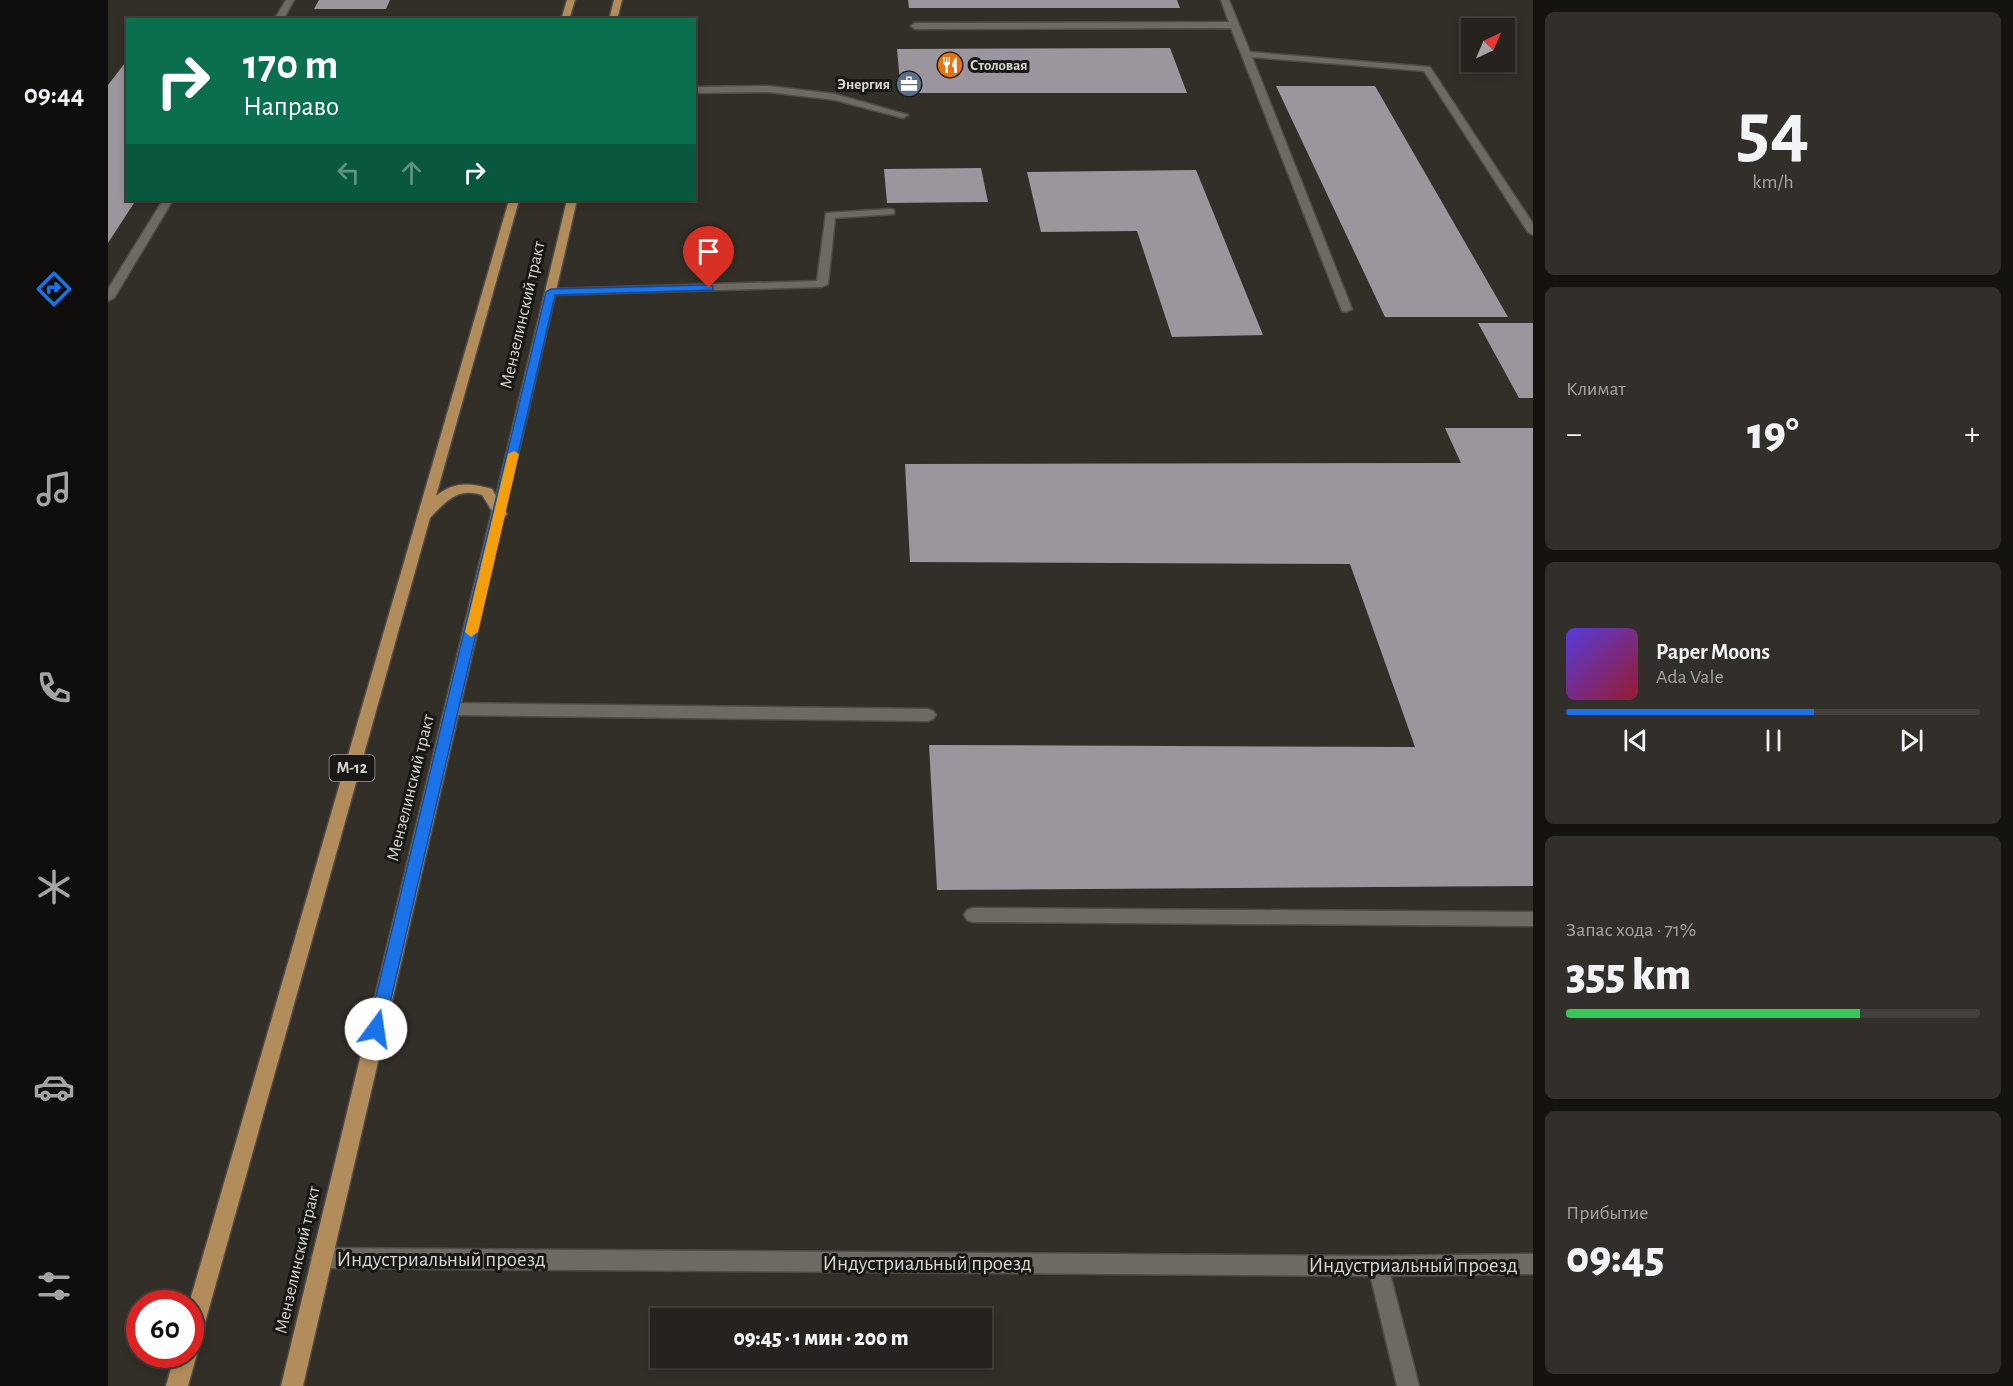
<!DOCTYPE html>
<html lang="ru">
<meta charset="utf-8">
<style>
body{margin:0;font-family:"Alegreya Sans",sans-serif;background:#322f2b;color:#f1f3f6;height:100vh;display:flex;flex-direction:column;font-size:22px;white-space:nowrap}
*{box-sizing:border-box;margin:0}
p{font-size:20px;color:#a4a4a4}
.icon{flex:none;width:33px;height:33px;fill:none;stroke:currentColor;stroke-width:2;stroke-linecap:round;stroke-linejoin:round}
.map{position:relative;flex:1;overflow:hidden}
.panel{display:flex;flex-direction:column;gap:12px;padding:12px;background:#151310;width:480px}
.panel>*{flex:none}
.hud{position:absolute;left:18px;top:18px;width:570px;height:183px;border-radius:0px;box-shadow:0 3px 9px #0003,0 0 0 2px #423f3c;background:#0b6e4f;color:#fff;overflow:hidden}
.needle{width:39px;rotate:44deg}
.controls{position:absolute;left:1353px;top:18px;display:grid;gap:12px}
.controls a{display:grid;place-items:center;width:54px;height:54px;border-radius:0px;background:#26221e;box-shadow:0 3px 9px #0003,0 0 0 2px #423f3c;font-size:30px}
.speed{position:absolute;left:18px;top:1290px;display:flex;gap:12px;font-size:30px;font-weight:700;text-align:center}
.speed>*{display:grid;place-content:center;width:78px;height:78px;border-radius:50%;background:#26221e;box-shadow:0 3px 9px #0003,0 0 0 2px #423f3c;line-height:1}
.speed .limit{border:9px solid #d22;background:#fff;color:#111}
.pin{position:absolute;display:grid;place-items:center;width:51px;height:51px;color:#fff;margin:-62px -26px;border-radius:50% 50% 50% 0;rotate:-45deg;box-shadow:0 0 6px #0007}
.pin .icon{rotate:45deg}
.me{position:absolute;width:66px;margin:-33px;rotate:14deg;stroke-linejoin:round;filter:drop-shadow(0 0 4px #0008)}
.turn{display:flex;align-items:center;gap:21px;height:126px;padding:0 18px;font-size:27px}
.turn .icon{width:78px;height:78px;stroke-width:2.5}
.turn b{display:block;font-size:42px;line-height:51px}
.lanes{display:flex;align-items:center;height:57px;padding:0 18px;background:#0003;justify-content:center;gap:30px;direction:ltr}
.lanes .off{opacity:.35}
.big{font-size:45px;font-weight:800;line-height:1.1}
.panel .card{flex:1;display:flex;flex-direction:column;justify-content:center;gap:9px;min-width:0;padding:0 21px;border-radius:9px;background:#322f2b}
.panel .dial{align-items:center;gap:0}
.dial b{font-size:78px;line-height:1}
.song{display:flex;align-items:center;gap:18px}
.cover{width:72px;height:72px;border-radius:9px;background:linear-gradient(135deg,hsl(250 70% 55%),hsl(350 70% 35%))}
.played{height:6px;border-radius:3px;background:linear-gradient(90deg,#1a73e8 60%,#423f3c 60%)}
.keys{display:flex;justify-content:space-around;direction:ltr}
.heat{display:flex;justify-content:space-between;align-items:center;font-size:33px;direction:ltr}
.charge{height:9px;border-radius:4px;background:linear-gradient(90deg,#34c759 71%,#423f3c 0)}
.trip{position:absolute;left:542px;top:1308px;width:342px;height:60px;border-radius:0px;background:#26221e;box-shadow:0 3px 9px #0003,0 0 0 2px #423f3c;font-weight:800;line-height:60px;text-align:center}
main{display:flex;flex:1;min-height:0}
.dock{display:flex;flex-direction:column;width:108px;justify-content:space-around;align-items:center;background:#0f0e0c;color:#a4a4a4}
.dock .icon{width:42px;height:42px}
.dock .on{color:#1a73e8}
.dock b{font-size:27px;color:#f1f3f6}
.map>svg:first-child{display:block}
</style>
<main>
<nav class="dock">
<b>09:44</b>
<svg class="icon on" aria-label="directions" viewBox="0 0 24 24"><path d="M12 3l9 9-9 9-9-9zM9 14v-3h6M13 9l2 2-2 2"/></svg>
<svg class="icon" aria-label="music" viewBox="0 0 24 24"><path d="M9 18V5l10-2v13"/><circle cx="6" cy="18" r="3"/><circle cx="16" cy="16" r="3"/></svg>
<svg class="icon" aria-label="phone" viewBox="0 0 24 24"><path d="M5 4h4l2 5-3 2q2 4 5 5l2-3 5 2v4C11 20 4 13 5 4z"/></svg>
<svg class="icon" aria-label="climate" viewBox="0 0 24 24"><path d="M12 3v18M4 7l16 10M4 17L20 7"/></svg>
<svg class="icon" aria-label="car" viewBox="0 0 24 24"><path d="M5 17H2v-5l4-1 3-4h7l3 4 3 1v5h-3M9 17h6M6 11h13"/><circle cx="7" cy="17" r="2"/><circle cx="17" cy="17" r="2"/></svg>
<svg class="icon" aria-label="filters" viewBox="0 0 24 24"><path d="M4 7h16M4 17h16"/><circle cx="9" cy="7" r="2"/><circle cx="15" cy="17" r="2"/></svg>
</nav>
<div class="map">
<svg width="1425" height="1386" viewBox="0 0 1425 1386">
<rect width="100%" height="100%" fill="#322e28"/>
<path fill="#9b959d" d="M211 0H282L278 9H206Z
M800 0H1069L1072 8H801Z
M1062 48 1079 93H793L789 49Z
M20 59V200H28L0 243V85Z
M1168 86H1267L1400 317H1277Z
M873 168 880 202 779 203 776 169Z
M1088 170 1155 335 1064 337 1029 231 933 232 919 172Z
M1370 323H1425V398H1411Z
M1337 428H1425V886L829 890 821 745 1307 747 1242 564 802 562 797 464 1353 463Z"/>
<g fill="none" stroke-linecap="round" stroke-linejoin="round">
<g stroke="#4f4b47" stroke-width="3">
<path id="service" d="M178 0H186L175 20H166Z
M1113 0H1121L1142 52 1322 67 1425 224V235L1420 232 1316 71 1144 57 1244 309 1238 312 1234 311 1123 28 807 29 803 26 807 23 1121 22Z
M660 86 727 94 800 115 795 118 727 100 660 92 586 93V87Z
M55 200H65L6 298 0 301V289Z
M782 209 786 210V214L727 218 720 284 714 287 443 295 437 292 443 289 709 281 718 213Z
M345 703 820 709 825 711 828 715 825 719 820 721 345 715 340 713 337 709 340 705Z
M865 908 1425 912V926L865 922 859 920 856 915 859 910Z
M1270 1256 1277 1259 1280 1266 1311 1386H1289L1260 1266 1263 1259Z"/>
</g>
<g stroke="#4f4b47" stroke-width="3">
<path id="minor" d="M213 1248 1270 1256 1425 1254V1274L1270 1276 213 1268 206 1265 203 1258 206 1251Z"/>
</g>
<g stroke="#4f4b47" stroke-width="3">
<path id="primary" d="M459 0H467L461 20H453Z
M506 0H514L509 20H501Z
M401 200H411L328 496C346 481 363 483 384 489L388 496 459 200H469L397 511 399 514 396 517 195 1386H173L384 511 374 495C350 487 338 501 322 518L93 1337 89 1344 85 1346 89 1354 80 1386H58L67 1354H82L81 1304Z"/>
</g>
<use href="#service" fill="#6e6962" fill-rule="evenodd"/>
<use href="#minor" fill="#6e6962" fill-rule="evenodd"/>
<use href="#primary" fill="#b28c5b" fill-rule="evenodd"/>
</g>
<path fill="#1a73e8" stroke="#114b97" stroke-width="1.5" d="M601 285 605 286V290L447 295 276 1029 274 1034 268 1036 262 1034 260 1029 438 292 443 289Z"/>
<path fill="#f59e0b" d="M406 451 411 454 370 632 363 637 357 632 400 454Z"/>
<defs>
<g id="restaurant-disc" transform="scale(1.35)"><circle r="9.5" fill="#e8710a" stroke="#181714"/><path d="M-5-6h1v4h1v-4h1v4h1v-4h1v5L-1.5 .5V6h-2V.5L-5-1ZM5-6V6H3V1.5H1.5Q1.5-4 5-6Z" fill="#fff"/></g>
<g id="office-disc" transform="scale(1.35)"><circle r="9.5" fill="#5c6f8a" stroke="#181714"/><path d="M-6-3h4V-5.5h4V-3h4V5H-6ZM-1-4.5V-3h2v-1.5ZM-6 0V1H6V0Z" fill="#fff"/></g>
</defs>
<g fill-rule="evenodd">
<use href="#restaurant-disc" x="842" y="65"/>
<use href="#office-disc" x="801" y="84"/>
</g>
<g text-anchor="middle" dominant-baseline="central" stroke-width="6" stroke-linejoin="round" paint-order="stroke">
<g font-size="15" font-weight="bold" fill="#d8d5d1" stroke="#181714" text-anchor="start">
<text x="862" y="65">Столовая</text>
<text x="782" y="84" text-anchor="end">Энергия</text>
</g>
<rect fill="#181714" stroke="#9e9c98" stroke-width="1.5" x="221.5" y="755" width="45" height="26" rx="4.5"/>
<g font-size="16" font-weight="bold" fill="#d8d5d1">
<text x="244" y="768">М-12</text>
</g>
<g font-size="18" fill="#d8d5d1" stroke="#181714">
<text transform="translate(415 315) rotate(-77)">Мензелинский тракт</text>
<text transform="translate(303 788) rotate(-76)">Мензелинский тракт</text>
<text transform="translate(190 1260) rotate(-77)">Мензелинский тракт</text>
</g>
<g font-size="21" fill="#d8d5d1" stroke="#181714">
<text x="333" y="1259">Индустриальный проезд</text>
<text x="819" y="1263">Индустриальный проезд</text>
<text x="1305" y="1265">Индустриальный проезд</text>
</g>
</g>
</svg>
<div class="controls">
<a><svg class="needle" viewBox="-14 -14 28 28"><path d="M0-13l5 13h-10z" fill="#e53935"/><path d="M0 13l5-13h-10z" fill="#a4a4a4"/></svg></a>
</div>
<div class="speed"><div class="limit">60</div></div>
<div class="pin" style="left:601px;top:288px;background:#d93025"><svg class="icon" aria-label="arrive" viewBox="0 0 24 24"><path d="M6 21V4h12l-3 4 3 4H6"/></svg></div>
<svg class="me" style="left:268px;top:1029px" viewBox="-20 -20 40 40"><circle r="19" fill="#fff"/><path d="M0-13L10 11 0 6-10 11z" fill="#1a73e8"/></svg>
<div class="trip">09:45 · 1 мин · 200 m</div>
<div class="hud">
<div class="turn"><svg class="icon" aria-label="right" viewBox="0 0 24 24"><path d="M7 20v-9h11M14 6l5 5-5 5"/></svg><div><b>170 m</b>Направо</div></div>
<div class="lanes"><svg class="icon off" aria-label="left" viewBox="0 0 24 24"><path d="M17 20v-9H6M10 6l-5 5 5 5"/></svg><svg class="icon off" aria-label="ahead" viewBox="0 0 24 24"><path d="M12 20V5M6 11l6-6 6 6"/></svg><svg class="icon" aria-label="right" viewBox="0 0 24 24"><path d="M7 20v-9h11M14 6l5 5-5 5"/></svg></div>
</div>
</div>
<section class="panel">
<div class="card dial"><b>54</b><p>km/h</p></div>
<div class="card"><p>Климат</p>
<div class="heat"><a>−</a><b class="big">19°</b><a>+</a></div>
</div>
<div class="card">
<div class="song"><i class="cover"></i><div><b>Paper Moons</b><p>Ada Vale</p></div></div>
<div class="played"></div>
<div class="keys"><svg class="icon" aria-label="previous" viewBox="0 0 24 24"><path d="M18 5L8 12l10 7zM5 5v14"/></svg><svg class="icon" aria-label="pause" viewBox="0 0 24 24"><path d="M8 5v14M16 5v14"/></svg><svg class="icon" aria-label="next" viewBox="0 0 24 24"><path d="M6 5l10 7-10 7zM19 5v14"/></svg></div>
</div>
<div class="card"><p>Запас хода · 71%</p><b class="big">355 km</b><div class="charge"></div></div>
<div class="card"><p>Прибытие</p><b class="big">09:45</b></div>
</section>
</main>
